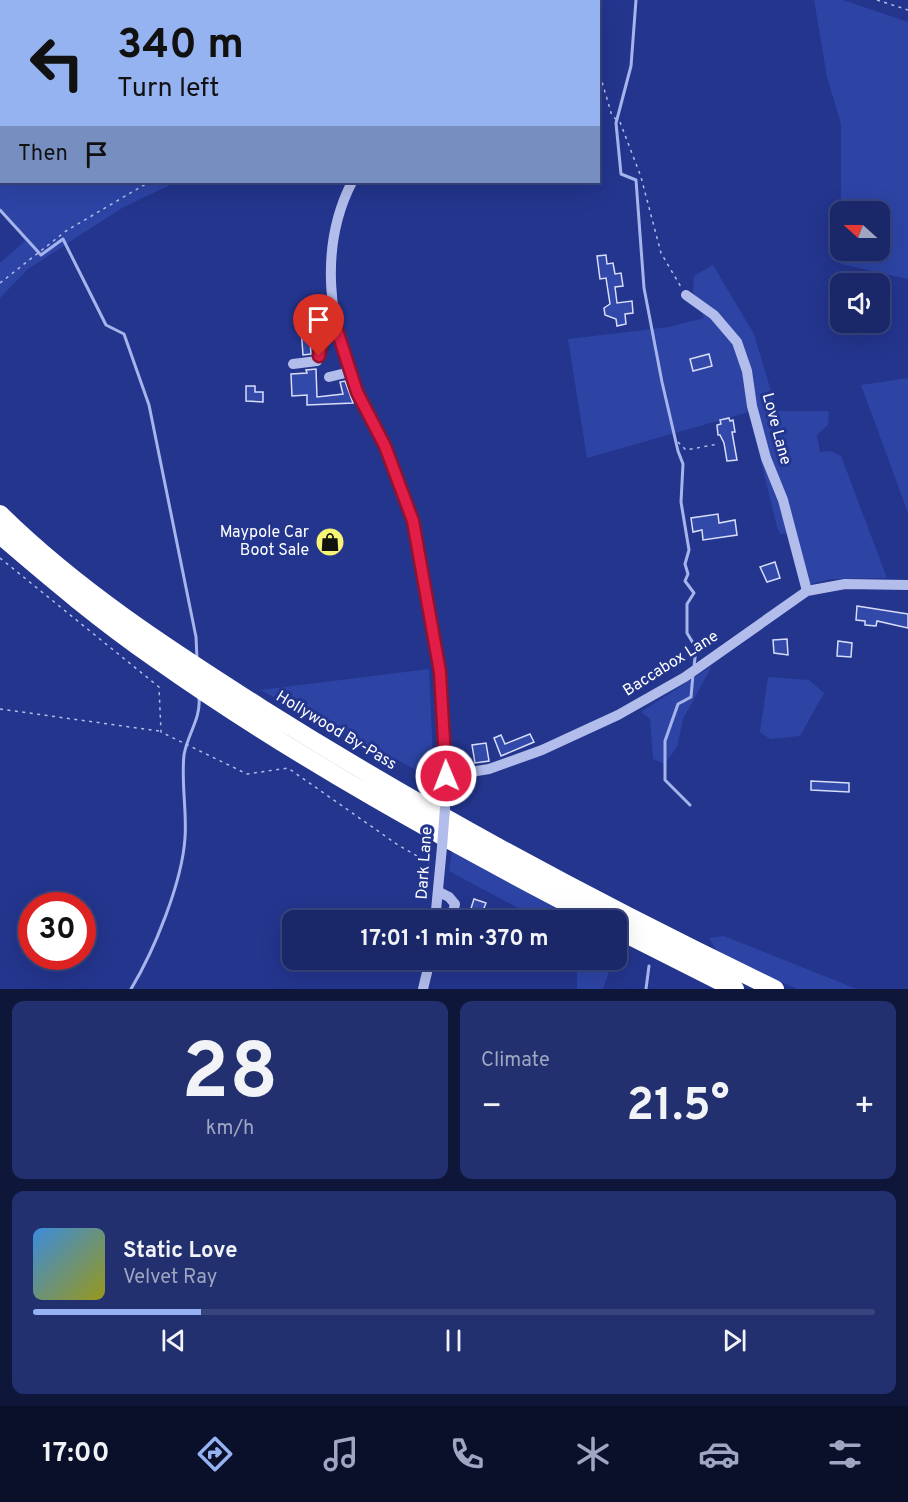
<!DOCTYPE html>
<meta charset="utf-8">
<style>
body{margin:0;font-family:Overpass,sans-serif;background:#233070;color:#f1f3f6;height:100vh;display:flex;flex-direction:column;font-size:22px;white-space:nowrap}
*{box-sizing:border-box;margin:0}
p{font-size:20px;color:#9fa6c1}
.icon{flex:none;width:33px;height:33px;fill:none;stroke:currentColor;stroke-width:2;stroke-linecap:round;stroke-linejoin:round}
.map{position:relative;height:989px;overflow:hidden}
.sheet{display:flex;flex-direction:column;gap:12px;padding:12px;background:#0e163a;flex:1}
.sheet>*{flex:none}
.banner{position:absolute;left:0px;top:0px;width:600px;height:183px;box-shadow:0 6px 24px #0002,0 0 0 2px #38447e;background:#95b2f1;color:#111;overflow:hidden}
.needle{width:39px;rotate:291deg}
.buttons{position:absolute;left:830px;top:201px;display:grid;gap:12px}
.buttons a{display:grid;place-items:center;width:60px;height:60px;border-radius:12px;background:#1a286a;box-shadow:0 6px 24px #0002,0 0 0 2px #38447e;font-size:30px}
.speed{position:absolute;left:18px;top:892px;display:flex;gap:12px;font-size:30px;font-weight:700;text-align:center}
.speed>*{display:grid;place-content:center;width:78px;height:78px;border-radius:50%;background:#1a286a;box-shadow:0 6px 24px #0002,0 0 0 2px #38447e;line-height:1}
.speed .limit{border:9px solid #d22;background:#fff;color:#111}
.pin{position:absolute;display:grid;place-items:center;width:51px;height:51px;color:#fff;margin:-62px -26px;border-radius:50% 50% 50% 0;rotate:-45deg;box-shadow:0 0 6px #0007}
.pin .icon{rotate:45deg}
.me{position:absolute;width:66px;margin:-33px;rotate:359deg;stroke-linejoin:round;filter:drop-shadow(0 0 4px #0008)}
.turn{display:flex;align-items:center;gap:21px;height:126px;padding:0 18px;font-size:27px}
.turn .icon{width:78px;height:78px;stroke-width:2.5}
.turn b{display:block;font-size:42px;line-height:51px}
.then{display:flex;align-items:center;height:57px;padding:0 18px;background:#0003;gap:12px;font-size:22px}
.big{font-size:45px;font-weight:700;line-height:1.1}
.sheet .card{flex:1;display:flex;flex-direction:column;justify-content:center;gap:9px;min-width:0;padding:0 21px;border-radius:12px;background:#233070}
.sheet .dial{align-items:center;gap:0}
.dial b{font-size:78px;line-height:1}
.song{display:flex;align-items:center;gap:18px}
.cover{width:72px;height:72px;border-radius:9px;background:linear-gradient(135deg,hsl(210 70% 55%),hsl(60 70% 35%))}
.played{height:6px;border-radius:3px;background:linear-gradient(90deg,#95b2f1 20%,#38447e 20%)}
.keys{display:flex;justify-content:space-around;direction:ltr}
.heat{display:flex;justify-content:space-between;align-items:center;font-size:33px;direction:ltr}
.sheet .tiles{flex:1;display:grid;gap:12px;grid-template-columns:1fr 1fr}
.card:last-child{grid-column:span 2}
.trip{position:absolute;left:282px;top:910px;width:345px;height:60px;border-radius:12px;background:#1a286a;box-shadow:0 6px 24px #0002,0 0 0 2px #38447e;font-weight:700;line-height:60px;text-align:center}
.dock{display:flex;height:96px;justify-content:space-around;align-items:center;background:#0a102a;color:#9fa6c1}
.dock .icon{width:42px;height:42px}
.dock .selected{color:#95b2f1}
.dock b{font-size:27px;color:#f1f3f6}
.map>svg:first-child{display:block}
</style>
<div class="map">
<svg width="908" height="989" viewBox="0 0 908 989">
<rect width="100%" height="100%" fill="#23358d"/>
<path fill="#2d44a5" d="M0 0H373L377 1 2 2V182H176L122 208 28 269 0 298V263L25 241 0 210Z
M814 0H843L908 22V279L841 264V251L879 250V212L841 211V124L827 77Z
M713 265 754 334 777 411H829L828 425 817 435 820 452 831 451 841 456 887 578 832 579 806 585 792 533 780 534 777 527 749 412 587 458 568 339 669 327 704 318 693 291 694 276Z
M908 378V513L861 385Z
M712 666 683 719 677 747 665 764 653 759 650 719 641 712Z
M429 669 434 779 260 690Z
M768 677 809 680 824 693 800 736 770 739 760 732Z
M452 851 579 921H532L533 916 449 871Z
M724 936 857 989H797L719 954 709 938Z
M554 960H613L603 989H577V963Z"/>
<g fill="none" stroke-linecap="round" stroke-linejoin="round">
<path stroke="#a6b4ec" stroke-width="3" d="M636 0 631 66 616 123 621 174 636 180 644 288 662 382 678 451 683 464 681 502 689 550 685 564 688 574 685 581 694 593 687 604V633L696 648 694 667
M0 210 41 255 63 239 106 325 124 334 149 405 196 637 197 659
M690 805 665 780V741L678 704 691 697 693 674
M131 989C154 951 182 883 185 838 187 811 181 782 184 755 187 735 201 719 199 698
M646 989 649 966"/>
</g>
<path fill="#3349aa" stroke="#d7ddf8" stroke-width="1.5" d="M606 255 607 264 613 263 615 274 621 273 623 286 615 287 617 303 632 301 633 313 625 314 626 324 617 326 616 319 605 315 604 308 610 304 606 278 600 279 597 256Z
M309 327 311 354 303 355 301 328Z
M709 354 712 366 693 371 690 359Z
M316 369 317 397 343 394 340 382 345 381 353 403 307 405V395L292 396 291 374 307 373 306 370Z
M246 386H255V392H263V402L246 401Z
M729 418 730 421 733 420 735 432H732L737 460 727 461 724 443 720 435H718L717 425 721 424 720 420Z
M718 514 719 523 735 520 737 535 703 540 702 530 693 532 691 518Z
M775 562 780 578 767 582 760 567Z
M857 606 908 614V628L877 621 876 626 865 625V621L856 620Z
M787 639 788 655 774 653 773 640Z
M838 641 852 643 851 657 837 656Z
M530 734 534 742 501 756 494 738 501 735 505 744Z
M486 743 489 761 475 763 472 745Z
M811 781 849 783V792L811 790Z
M474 899 486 903 479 921H467Z"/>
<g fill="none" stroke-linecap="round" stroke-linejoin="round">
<path stroke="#b2bdeb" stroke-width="1.5" stroke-dasharray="3 4.5" stroke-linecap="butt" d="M566 0 568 2
M877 0 908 10
M598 68 612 116 620 122 641 177 661 253 681 287
M0 283 66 231 149 182
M678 442 686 450 718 444
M0 558 159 687 161 732 247 774 288 768 398 845 431 864
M0 709 159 731"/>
<path stroke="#b2bdeb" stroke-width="10" d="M475 0V2
M352 182C318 248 329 325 357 392 364 410 376 426 384 444 395 468 406 495 413 520 419 542 421 565 425 587 438 661 448 733 445 808
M686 295 714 315 737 342 747 371 752 406 766 458 783 500 807 591
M293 364 317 361 322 338 337 329
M329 377 350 372
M446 776 489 769 542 750 618 715 685 677 807 591 845 584 908 585
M439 892 449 897 455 904 451 921
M435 921 442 847
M423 989 430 960"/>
<path stroke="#fff" stroke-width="18" d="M0 514C77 590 170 650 261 708 426 812 598 904 775 989
M0 535C50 578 101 621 156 659 296 758 449 842 601 921
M616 929 735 989"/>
<path stroke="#b2bdeb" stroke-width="10" d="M442 847 445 808"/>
</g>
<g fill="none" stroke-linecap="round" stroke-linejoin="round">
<g stroke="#92132f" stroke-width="15">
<path id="route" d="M319 356 322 339 337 330 357 392 385 446 413 521 440 672 446 776"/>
</g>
<use href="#route" stroke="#e11d48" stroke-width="10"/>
</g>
<defs>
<g id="shop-disc" transform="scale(1.5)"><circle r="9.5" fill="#f6f375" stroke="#23358d"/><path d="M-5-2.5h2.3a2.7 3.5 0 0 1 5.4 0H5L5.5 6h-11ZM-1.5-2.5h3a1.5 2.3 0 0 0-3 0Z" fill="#111"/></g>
</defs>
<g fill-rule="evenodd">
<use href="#shop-disc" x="330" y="542"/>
</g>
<g text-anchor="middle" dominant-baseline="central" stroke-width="6" stroke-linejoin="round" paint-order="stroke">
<g font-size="16" fill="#fff" stroke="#23358d">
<text transform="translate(776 429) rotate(75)">Love Lane</text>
<text transform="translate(671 664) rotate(-32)">Baccabox Lane</text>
<text transform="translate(336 731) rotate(31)">Hollywood By-Pass</text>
<text transform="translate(425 863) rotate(-86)">Dark Lane</text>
</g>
<g font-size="16" fill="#fff" stroke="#23358d" text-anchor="end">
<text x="309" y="533">Maypole Car<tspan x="309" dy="18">Boot Sale</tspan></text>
</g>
</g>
</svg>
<div class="buttons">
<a><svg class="needle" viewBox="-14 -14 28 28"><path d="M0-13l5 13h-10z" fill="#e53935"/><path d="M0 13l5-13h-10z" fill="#9fa6c1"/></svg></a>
<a><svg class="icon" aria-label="sound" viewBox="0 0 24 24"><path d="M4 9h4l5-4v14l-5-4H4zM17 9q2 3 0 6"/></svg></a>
</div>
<div class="speed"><div class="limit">30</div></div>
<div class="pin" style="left:319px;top:356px;background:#d93025"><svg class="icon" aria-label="arrive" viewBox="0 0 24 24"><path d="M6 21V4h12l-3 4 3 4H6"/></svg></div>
<svg class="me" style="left:446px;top:776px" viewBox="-20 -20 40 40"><circle r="17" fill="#e11d48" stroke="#fff" stroke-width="3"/><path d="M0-11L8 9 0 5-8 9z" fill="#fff"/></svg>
<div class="trip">17:01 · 1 min · 370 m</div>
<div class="banner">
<div class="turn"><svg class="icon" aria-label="left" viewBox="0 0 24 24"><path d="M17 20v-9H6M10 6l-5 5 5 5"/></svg><div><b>340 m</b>Turn left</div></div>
<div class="then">Then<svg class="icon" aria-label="arrive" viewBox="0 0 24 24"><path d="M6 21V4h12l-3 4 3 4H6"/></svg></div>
</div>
</div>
<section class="sheet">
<div class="tiles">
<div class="card dial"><b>28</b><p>km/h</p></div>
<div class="card"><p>Climate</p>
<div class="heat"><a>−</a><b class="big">21.5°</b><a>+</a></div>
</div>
<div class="card">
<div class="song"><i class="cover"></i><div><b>Static Love</b><p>Velvet Ray</p></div></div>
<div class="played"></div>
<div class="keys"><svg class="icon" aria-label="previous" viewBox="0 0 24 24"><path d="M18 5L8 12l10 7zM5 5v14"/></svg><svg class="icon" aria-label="pause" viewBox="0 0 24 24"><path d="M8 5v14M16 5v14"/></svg><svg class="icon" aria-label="next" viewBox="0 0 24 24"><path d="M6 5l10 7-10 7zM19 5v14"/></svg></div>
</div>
</div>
</section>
<nav class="dock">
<b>17:00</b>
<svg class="icon selected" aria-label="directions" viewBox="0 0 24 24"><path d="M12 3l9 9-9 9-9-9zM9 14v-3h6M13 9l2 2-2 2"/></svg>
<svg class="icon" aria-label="music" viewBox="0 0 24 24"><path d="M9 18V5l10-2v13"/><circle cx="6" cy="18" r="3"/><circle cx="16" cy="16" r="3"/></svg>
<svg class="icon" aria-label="phone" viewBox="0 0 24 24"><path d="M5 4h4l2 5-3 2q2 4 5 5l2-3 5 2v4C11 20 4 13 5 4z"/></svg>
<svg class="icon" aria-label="climate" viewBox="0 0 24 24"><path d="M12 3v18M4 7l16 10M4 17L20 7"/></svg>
<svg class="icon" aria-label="car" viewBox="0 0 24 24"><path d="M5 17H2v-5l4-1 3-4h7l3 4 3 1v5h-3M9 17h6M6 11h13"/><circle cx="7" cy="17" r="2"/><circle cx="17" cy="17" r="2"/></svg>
<svg class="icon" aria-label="filters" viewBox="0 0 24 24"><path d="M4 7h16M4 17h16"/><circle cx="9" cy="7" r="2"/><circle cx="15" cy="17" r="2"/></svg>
</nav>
